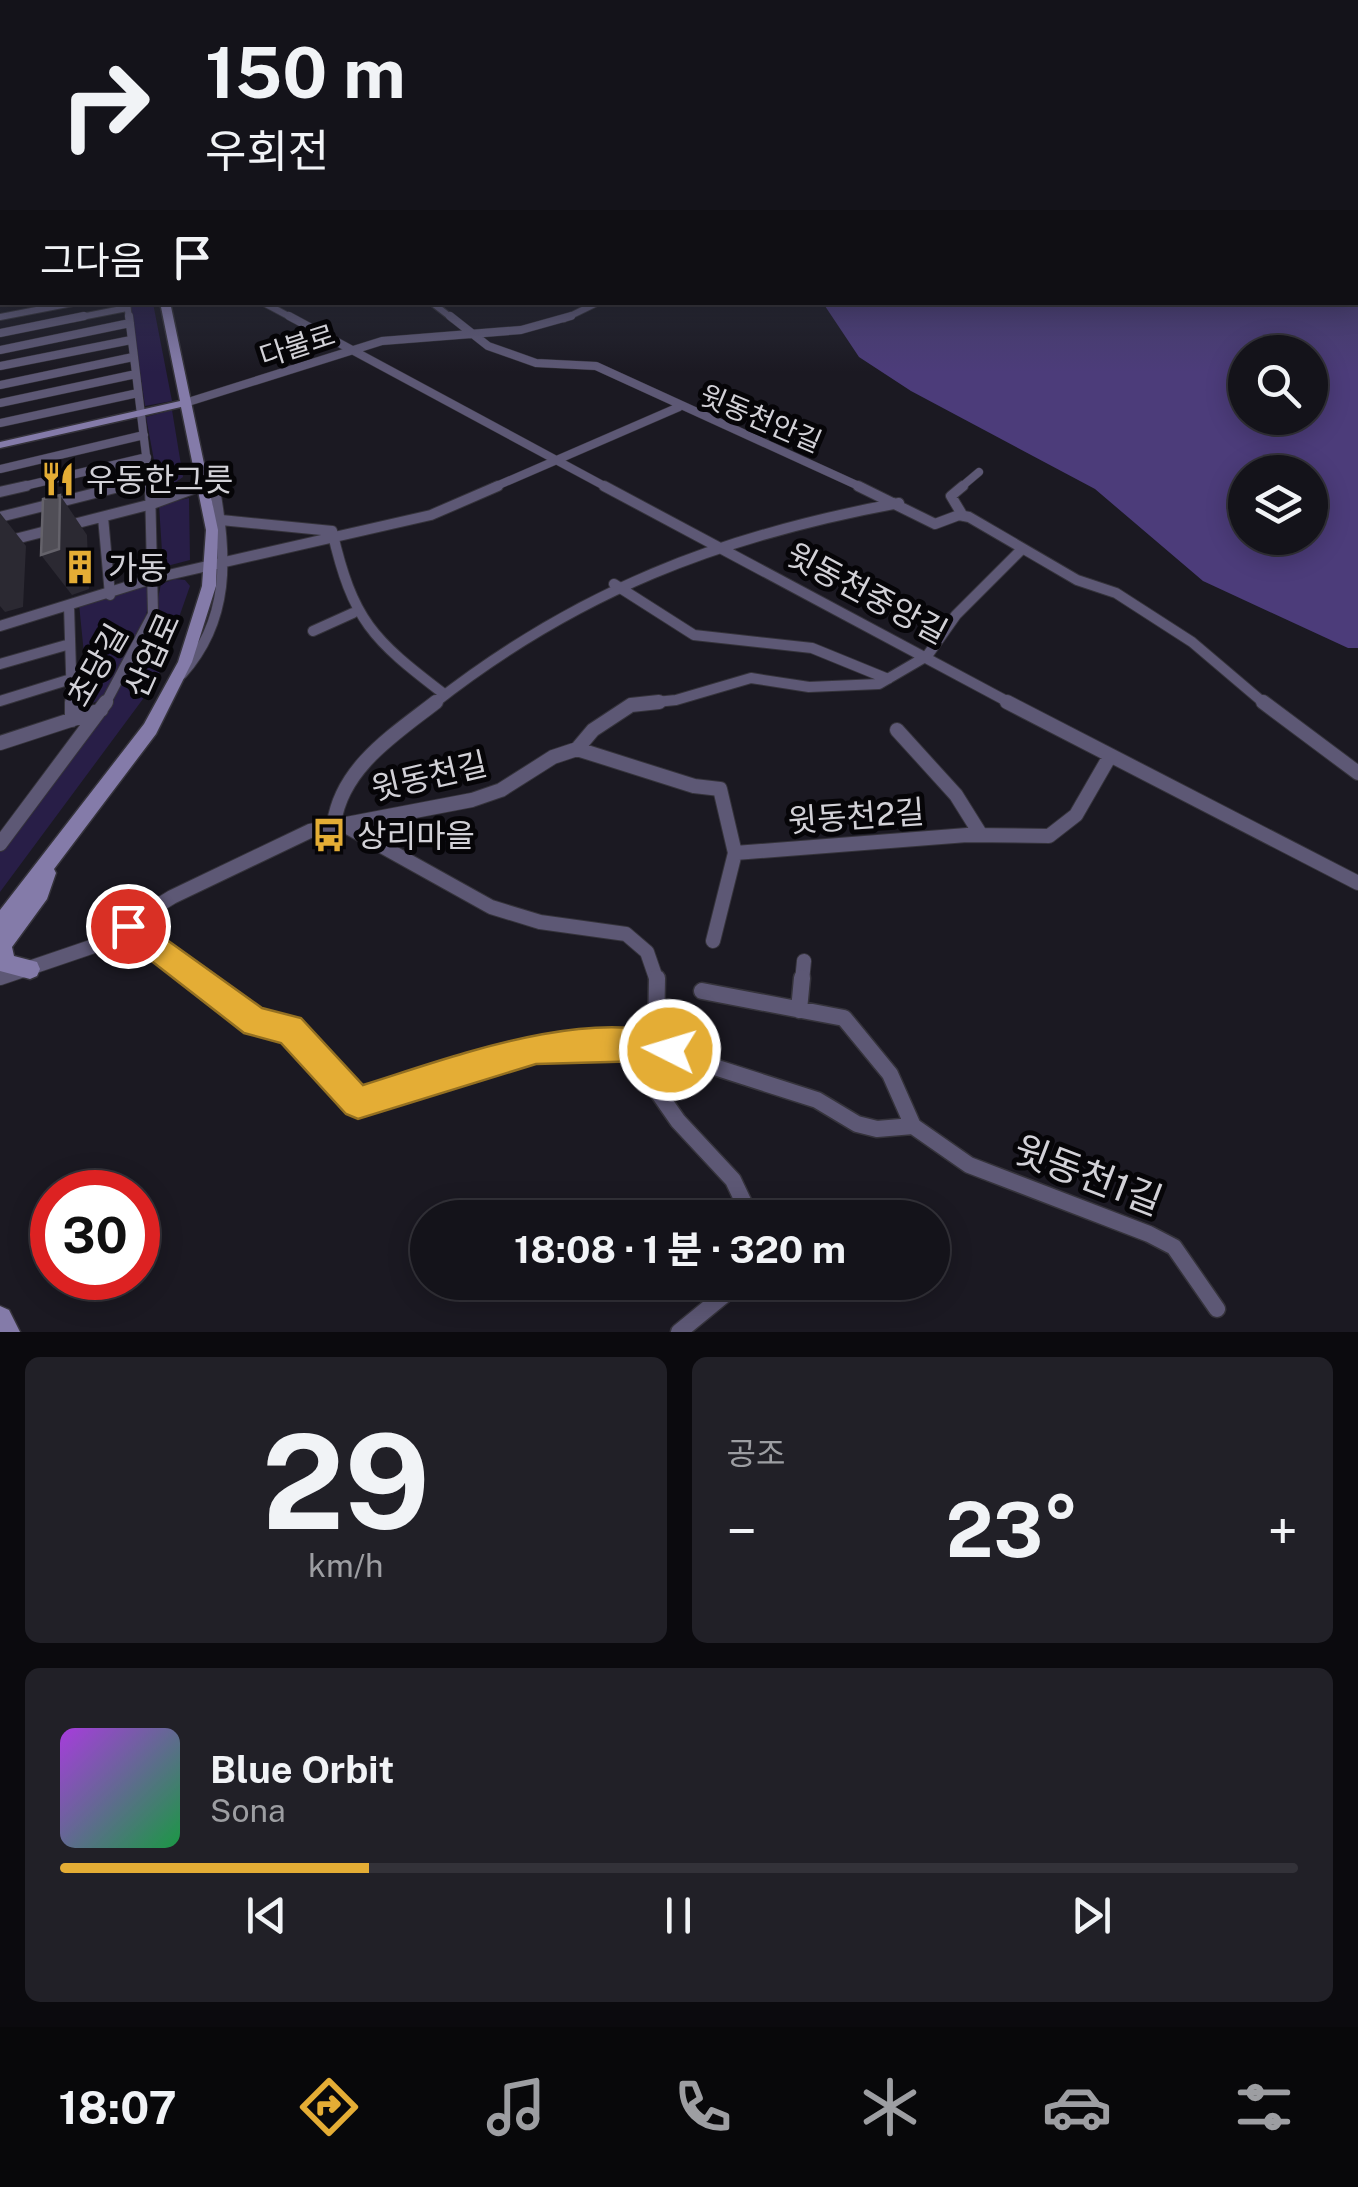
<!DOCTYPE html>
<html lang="ko">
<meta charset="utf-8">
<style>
body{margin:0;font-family:"Public Sans","Noto Sans KR",sans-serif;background:#212027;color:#f1f3f6;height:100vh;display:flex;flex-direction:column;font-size:38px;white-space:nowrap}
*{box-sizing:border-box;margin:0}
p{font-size:32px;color:#9d9ea2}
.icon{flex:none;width:55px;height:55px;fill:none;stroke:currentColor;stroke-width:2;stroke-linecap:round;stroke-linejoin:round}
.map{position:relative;height:1332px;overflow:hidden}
.side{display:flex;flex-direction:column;gap:25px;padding:25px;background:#0b0a0e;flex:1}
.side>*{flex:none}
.hud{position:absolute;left:0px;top:0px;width:1360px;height:305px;box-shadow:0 5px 25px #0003,0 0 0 2px #333239;background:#14131a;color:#f1f3f6;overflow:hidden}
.fabs{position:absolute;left:1228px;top:335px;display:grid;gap:20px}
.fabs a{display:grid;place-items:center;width:100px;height:100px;border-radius:50%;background:#14131a;box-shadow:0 5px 25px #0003,0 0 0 2px #333239;font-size:50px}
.speed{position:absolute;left:30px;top:1170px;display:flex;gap:20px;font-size:50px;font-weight:700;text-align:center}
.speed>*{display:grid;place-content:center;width:130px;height:130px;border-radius:50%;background:#14131a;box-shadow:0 5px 25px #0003,0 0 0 2px #333239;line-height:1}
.speed .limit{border:15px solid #d22;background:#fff;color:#111}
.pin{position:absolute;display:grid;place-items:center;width:85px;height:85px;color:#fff;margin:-42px;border:5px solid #fff;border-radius:50%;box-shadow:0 2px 10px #0007}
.me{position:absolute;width:110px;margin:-55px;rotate:275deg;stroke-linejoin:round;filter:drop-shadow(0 0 8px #0008)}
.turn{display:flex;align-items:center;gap:35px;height:210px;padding:0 40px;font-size:45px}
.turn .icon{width:130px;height:130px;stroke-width:2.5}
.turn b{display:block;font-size:70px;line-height:85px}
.then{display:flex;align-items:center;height:95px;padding:0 40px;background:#0003;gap:20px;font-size:38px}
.big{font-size:75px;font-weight:700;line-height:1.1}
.side .card{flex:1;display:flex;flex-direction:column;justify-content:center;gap:15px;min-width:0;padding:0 35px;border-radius:15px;background:#212027}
.side .dial{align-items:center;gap:0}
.dial b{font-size:130px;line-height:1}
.song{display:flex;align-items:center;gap:30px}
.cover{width:120px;height:120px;border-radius:15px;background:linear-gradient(135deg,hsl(280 70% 55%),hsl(140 70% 35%))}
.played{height:10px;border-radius:5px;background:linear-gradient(90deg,#e4ad35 25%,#333239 25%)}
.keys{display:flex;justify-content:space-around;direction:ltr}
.heat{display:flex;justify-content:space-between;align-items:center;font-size:55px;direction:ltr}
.side .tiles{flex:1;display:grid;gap:25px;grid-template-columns:1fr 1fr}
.card:last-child{grid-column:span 2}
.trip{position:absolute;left:410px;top:1200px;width:540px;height:100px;border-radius:50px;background:#14131a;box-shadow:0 5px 25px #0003,0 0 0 2px #333239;font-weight:700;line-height:100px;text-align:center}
.menu{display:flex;height:160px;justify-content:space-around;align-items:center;background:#08080a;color:#9d9ea2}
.menu .icon{width:70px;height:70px}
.menu .active{color:#e4ad35}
.menu b{font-size:45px;color:#f1f3f6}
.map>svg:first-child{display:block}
</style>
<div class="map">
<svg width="1358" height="1332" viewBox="0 0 1358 1332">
<rect width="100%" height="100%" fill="#1b1922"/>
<path fill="#281e47" d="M130 303H153L172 401 145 406Z
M172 410 183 477 160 493 146 417Z
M189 498 190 560 163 567 159 505Z
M175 579 185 580 190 586 157 680 0 892V845L106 713 153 622 161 584Z
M154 584 146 615 104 699 89 704 79 604Z"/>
<path fill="#4c3c7a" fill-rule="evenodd" d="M1358 185V648H1348L1203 581 1095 489 911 391 859 357 823 303 1358 302ZM1245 352H1310V418H1245ZM1245 472H1310V538H1245Z"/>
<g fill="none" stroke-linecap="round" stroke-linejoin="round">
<g stroke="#35333b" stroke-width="8">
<path id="street-far4" d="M127 302 129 319
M262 302 294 319
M431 302 453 319
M0 317 78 302
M71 319 127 308
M564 319 599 302"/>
</g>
<g stroke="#35333b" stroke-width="9">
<path id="street-far3" d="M129 316 150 488
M289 316 608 488
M450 316 488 346 536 363 596 366 863 488
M0 333 84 316
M0 350 130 323
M0 366 131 340
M0 385 133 357
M0 403 136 374
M185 403 382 341 521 330 571 316
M0 423 138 393
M0 469 144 435
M16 488 147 457
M113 488 149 479
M194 488H211
M492 488 679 407
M960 488 979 472"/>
</g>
<g stroke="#35333b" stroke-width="12">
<path id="street-far2" d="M604 486 1012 704
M858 486 935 524 959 515 969 517 1077 580 1116 593 1192 642 1265 704
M963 486 951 496 963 516
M0 492 26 486
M0 517 123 486
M103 517 110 595
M221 520 332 531C353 621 372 639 444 694
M0 543 152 504 201 486
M614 584 694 635 812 648 888 679
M69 606 72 704
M0 626 155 578 431 515 498 486
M313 631 353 613
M0 664 70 644
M182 674C230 620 227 557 215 490L205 486
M0 701 71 679
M105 704 153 614 150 486
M433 704C577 591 720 536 899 503
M636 704 676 700 751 678 809 687 879 684 927 656 956 615 1022 549"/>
</g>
<g stroke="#35333b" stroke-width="16">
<path id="street-far1" d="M72 702V720
M1007 702 1358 883
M1263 702 1358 773
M897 730 956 795 981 835
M0 743 101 710
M577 749 694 786 720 789 735 853 967 835 1049 836 1076 815 1110 756
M334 823C342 767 395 734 436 702
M340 823 491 907 540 922 626 934 647 952 657 981
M0 844 106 702
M128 925 201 981
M713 941 735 853
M0 978 91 947 172 897 310 831 472 800 501 790 553 757 577 749 593 730 631 705 659 702
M802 981 804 961"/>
</g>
<g stroke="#35333b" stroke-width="19">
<path id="street" d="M197 978 255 1022 290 1029 358 1103 519 1052 646 1045 817 1100 857 1124 877 1129 913 1126 969 1165 1149 1234 1174 1247 1217 1309
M657 978 655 1088 678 1121 733 1180 751 1218
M702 991 844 1018 890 1074 913 1126
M799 1010 802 978
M679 1332 740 1282"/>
</g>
<g stroke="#35333b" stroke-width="3">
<path id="secondary" d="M0 242H2V247L0 248Z
M160 302H170L218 530 216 586 192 662 156 734 54 869 56 873 47 899 12 947 14 956 37 962 40 969 37 976 30 979 0 971V910L144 724 178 662 202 586 206 530 181 407 0 448V442L180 401Z
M0 1306 9 1310 20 1332H0Z"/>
</g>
<use href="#street-far4" stroke="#5d5875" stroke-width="6"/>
<use href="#street-far3" stroke="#5d5875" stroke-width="8"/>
<use href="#street-far2" stroke="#5d5875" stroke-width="10"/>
<use href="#street-far1" stroke="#5d5875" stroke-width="14"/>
<use href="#street" stroke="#5d5875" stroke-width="16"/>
<use href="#secondary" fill="#847ba9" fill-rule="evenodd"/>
</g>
<path fill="#2b2932" d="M60 495 87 535 89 589 72 595 41 555Z
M0 513 26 546 23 607 5 612 0 606Z"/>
<path fill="#504e56" stroke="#64626a" stroke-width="2.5" d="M60 495 59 549 41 555 43 499Z"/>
<linearGradient id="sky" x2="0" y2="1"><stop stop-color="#0f0e13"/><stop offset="0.5" stop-color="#393e4f"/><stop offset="1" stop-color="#393e4f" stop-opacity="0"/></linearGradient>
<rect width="1358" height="372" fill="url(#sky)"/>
<path fill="#e4ad35" stroke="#947022" stroke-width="2.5" d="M128 912 262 1008 301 1018 363 1085C450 1058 593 1003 681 1039L686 1050 681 1062 670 1066 646 1061 536 1064 358 1119 346 1114 281 1043 244 1033 118 935 113 926 118 916Z"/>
<defs>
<g id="restaurant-bare" transform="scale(2.7)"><path d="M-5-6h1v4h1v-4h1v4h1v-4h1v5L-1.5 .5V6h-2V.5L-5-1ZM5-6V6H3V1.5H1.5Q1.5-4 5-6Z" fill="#e4ad35" stroke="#060508" stroke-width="2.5" paint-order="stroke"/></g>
<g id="building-bare" transform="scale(2.7)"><path d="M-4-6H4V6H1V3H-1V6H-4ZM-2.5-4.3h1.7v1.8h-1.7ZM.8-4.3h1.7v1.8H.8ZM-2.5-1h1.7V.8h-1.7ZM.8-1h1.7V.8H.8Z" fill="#e4ad35" stroke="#060508" stroke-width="2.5" paint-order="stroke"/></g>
<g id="bus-bare" transform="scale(2.7)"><path d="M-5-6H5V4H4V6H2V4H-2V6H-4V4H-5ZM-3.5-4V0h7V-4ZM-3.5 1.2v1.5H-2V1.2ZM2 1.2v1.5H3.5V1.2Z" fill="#e4ad35" stroke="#060508" stroke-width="2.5" paint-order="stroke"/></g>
</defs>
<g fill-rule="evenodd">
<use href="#restaurant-bare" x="58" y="479"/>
<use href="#building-bare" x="80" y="567"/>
<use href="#bus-bare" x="329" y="835"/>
</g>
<g text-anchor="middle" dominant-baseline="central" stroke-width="10" stroke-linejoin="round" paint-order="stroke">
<g font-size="28" fill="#d2d1d7" stroke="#060508">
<text transform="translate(297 345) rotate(-18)">다불로</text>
<text transform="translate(761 418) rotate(23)">윗동천안길</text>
</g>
<g font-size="32" fill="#d2d1d7" stroke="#060508" text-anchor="start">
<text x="86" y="479">우동한그릇</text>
<text x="108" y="567">가동</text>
<text x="357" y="835">상리마을</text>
</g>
<g font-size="32" fill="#d2d1d7" stroke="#060508">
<text transform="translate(867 593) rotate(28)">윗동천중앙길</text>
<text transform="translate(152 655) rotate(-66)">산업로</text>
<text transform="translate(97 665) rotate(-60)">초당길</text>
<text transform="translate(429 776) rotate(-13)">윗동천길</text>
<text transform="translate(856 816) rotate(-4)">윗동천2길</text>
</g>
<g font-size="38" fill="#d2d1d7" stroke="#060508">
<text transform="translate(1088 1175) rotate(21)">윗동천1길</text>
</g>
</g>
</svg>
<div class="fabs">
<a><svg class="icon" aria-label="search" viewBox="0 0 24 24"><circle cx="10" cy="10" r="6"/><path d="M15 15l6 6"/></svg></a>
<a><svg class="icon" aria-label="layers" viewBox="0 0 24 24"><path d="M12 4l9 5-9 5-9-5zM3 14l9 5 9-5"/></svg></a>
</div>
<div class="speed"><div class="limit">30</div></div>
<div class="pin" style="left:128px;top:926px;background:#d93025"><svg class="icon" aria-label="arrive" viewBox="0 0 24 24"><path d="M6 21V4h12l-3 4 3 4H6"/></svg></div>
<svg class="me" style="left:670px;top:1050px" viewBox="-20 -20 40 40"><circle r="17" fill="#e4ad35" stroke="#fff" stroke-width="3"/><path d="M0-11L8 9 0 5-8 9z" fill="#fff"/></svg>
<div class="trip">18:08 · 1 분 · 320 m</div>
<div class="hud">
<div class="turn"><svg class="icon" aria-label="right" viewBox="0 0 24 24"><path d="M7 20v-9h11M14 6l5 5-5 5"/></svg><div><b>150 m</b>우회전</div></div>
<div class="then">그다음<svg class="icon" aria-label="arrive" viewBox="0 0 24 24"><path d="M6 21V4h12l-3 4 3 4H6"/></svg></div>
</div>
</div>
<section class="side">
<div class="tiles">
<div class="card dial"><b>29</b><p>km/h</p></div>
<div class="card"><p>공조</p>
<div class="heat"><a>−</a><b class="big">23°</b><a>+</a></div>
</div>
<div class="card">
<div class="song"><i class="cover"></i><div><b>Blue Orbit</b><p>Sona</p></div></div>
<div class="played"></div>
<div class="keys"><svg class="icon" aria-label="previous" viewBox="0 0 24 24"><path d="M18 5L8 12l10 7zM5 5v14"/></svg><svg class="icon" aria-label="pause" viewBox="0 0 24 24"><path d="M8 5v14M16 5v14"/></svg><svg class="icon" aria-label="next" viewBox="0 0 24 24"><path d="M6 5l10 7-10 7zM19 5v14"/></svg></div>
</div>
</div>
</section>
<nav class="menu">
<b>18:07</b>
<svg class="icon active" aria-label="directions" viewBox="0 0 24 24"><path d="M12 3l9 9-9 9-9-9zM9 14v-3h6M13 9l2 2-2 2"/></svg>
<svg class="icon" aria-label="music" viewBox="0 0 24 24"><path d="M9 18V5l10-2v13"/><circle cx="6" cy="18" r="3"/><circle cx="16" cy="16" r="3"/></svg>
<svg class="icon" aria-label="phone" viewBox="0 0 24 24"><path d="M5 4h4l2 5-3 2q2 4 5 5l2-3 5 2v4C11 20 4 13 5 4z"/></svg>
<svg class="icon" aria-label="climate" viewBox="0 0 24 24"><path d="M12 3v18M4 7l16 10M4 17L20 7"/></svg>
<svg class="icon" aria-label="car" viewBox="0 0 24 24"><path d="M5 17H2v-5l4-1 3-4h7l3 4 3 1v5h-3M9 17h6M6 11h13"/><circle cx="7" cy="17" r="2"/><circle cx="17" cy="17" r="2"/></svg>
<svg class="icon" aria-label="filters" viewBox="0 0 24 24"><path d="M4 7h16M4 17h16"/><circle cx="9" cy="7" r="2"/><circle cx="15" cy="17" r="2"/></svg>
</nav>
